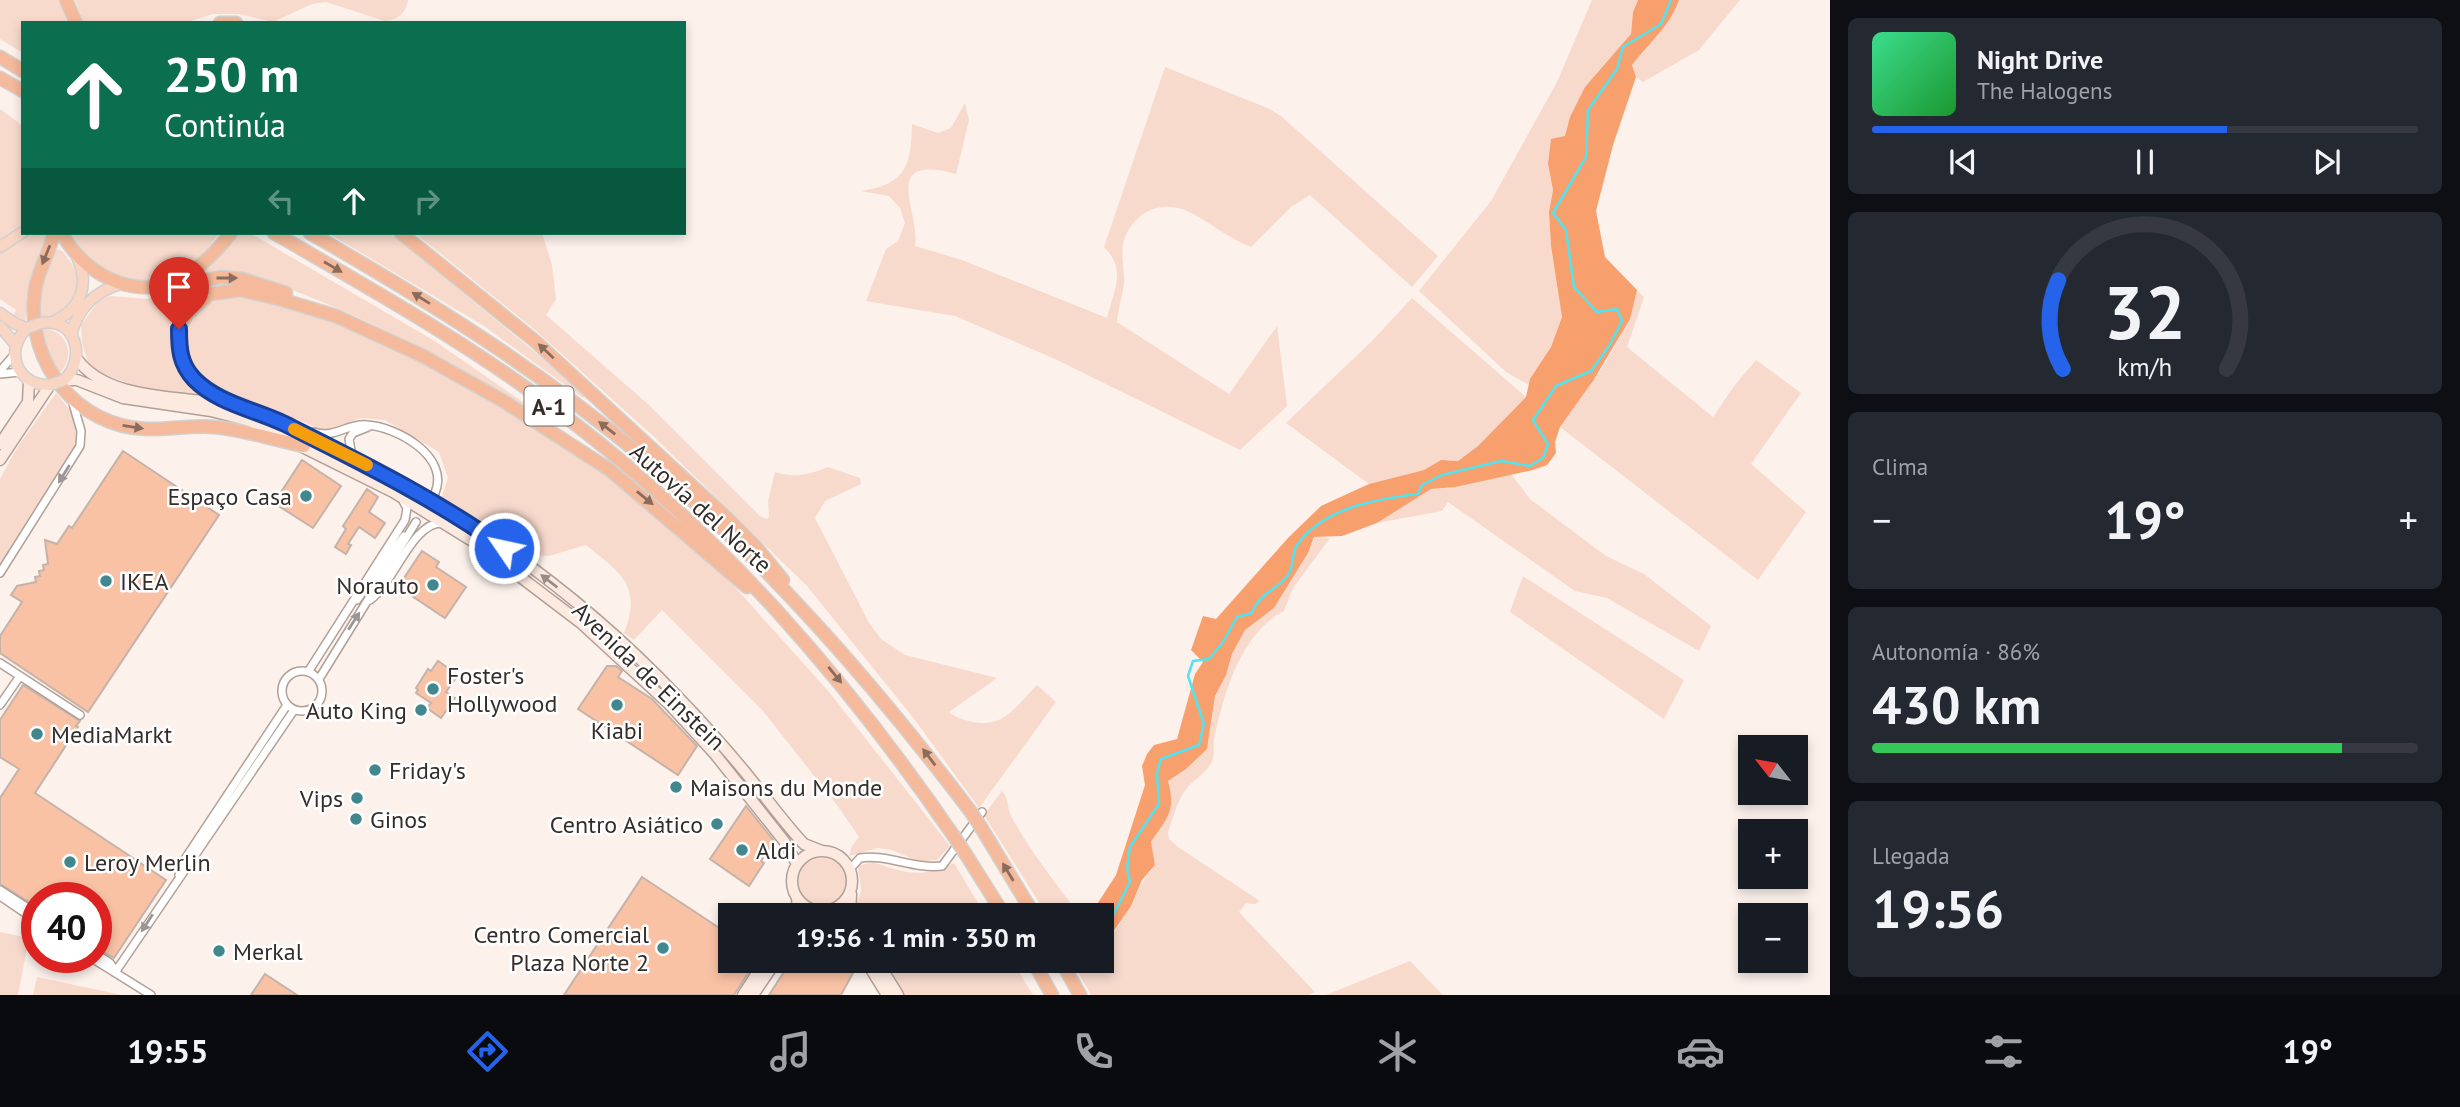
<!DOCTYPE html>
<html lang="es">
<meta charset="utf-8">
<style>
body{margin:0;font-family:"PT Sans",sans-serif;background:#242831;color:#f1f3f6;height:100vh;display:flex;flex-direction:column;font-size:26px;white-space:nowrap}
*{box-sizing:border-box;margin:0}
p{font-size:23px;color:#9ea1a6}
.icon{flex:none;width:38px;height:38px;fill:none;stroke:currentColor;stroke-width:2;stroke-linecap:round;stroke-linejoin:round}
.map{position:relative;flex:1;overflow:hidden}
.sheet{display:flex;flex-direction:column;gap:18px;padding:18px;background:#0d0f14;width:630px}
.sheet>*{flex:none}
.hud{position:absolute;left:21px;top:21px;width:665px;height:214px;border-radius:0px;box-shadow:0 4px 10px #0003;background:#0b6e4f;color:#fff;overflow:hidden}
.needle{width:46px;rotate:301deg}
.tools{position:absolute;left:1738px;top:735px;display:grid;gap:14px}
.tools a{display:grid;place-items:center;width:70px;height:70px;border-radius:0px;background:#171b24;box-shadow:0 4px 10px #0003;font-size:35px}
.speed{position:absolute;left:21px;top:882px;display:flex;gap:14px;font-size:35px;font-weight:700;text-align:center}
.speed>*{display:grid;place-content:center;width:91px;height:91px;border-radius:50%;background:#171b24;box-shadow:0 4px 10px #0003;line-height:1}
.speed .limit{border:10px solid #d22;background:#fff;color:#111}
.pin{position:absolute;display:grid;place-items:center;width:60px;height:60px;color:#fff;margin:-72px -30px;border-radius:50% 50% 50% 0;rotate:-45deg;box-shadow:0 0 7px #0007}
.pin .icon{rotate:45deg}
.me{position:absolute;width:77px;margin:-38px;rotate:304deg;stroke-linejoin:round;filter:drop-shadow(0 0 5px #0008)}
.turn{display:flex;align-items:center;gap:24px;height:147px;padding:0 28px;font-size:32px}
.turn .icon{width:91px;height:91px;stroke-width:2.5}
.turn b{display:block;font-size:49px;line-height:60px}
.lanes{display:flex;align-items:center;height:66px;padding:0 28px;background:#0003;justify-content:center;gap:35px;direction:ltr}
.lanes .off{opacity:.35}
.big{font-size:52px;font-weight:700;line-height:1.1}
.sheet .tile{flex:1;display:flex;flex-direction:column;justify-content:center;gap:10px;min-width:0;padding:0 24px;border-radius:10px;background:#242831}
.sheet .dial{align-items:center;gap:0}
.dial svg{height:182px;overflow:visible;fill:none;stroke:#363941;stroke-width:7;stroke-linecap:round;text-anchor:middle}
.dial text{fill:#f1f3f6;stroke:none}
.song{display:flex;align-items:center;gap:21px}
.cover{width:84px;height:84px;border-radius:10px;background:linear-gradient(135deg,hsl(150 70% 55%),hsl(130 70% 35%))}
.played{height:7px;border-radius:4px;background:linear-gradient(90deg,#2563eb 65%,#363941 65%)}
.keys{display:flex;justify-content:space-around;direction:ltr}
.heat{display:flex;justify-content:space-between;align-items:center;font-size:38px;direction:ltr}
.charge{height:10px;border-radius:5px;background:linear-gradient(90deg,#34c759 86%,#363941 0)}
.trip{position:absolute;left:718px;top:903px;width:396px;height:70px;border-radius:0px;background:#171b24;box-shadow:0 4px 10px #0003;font-weight:700;line-height:70px;text-align:center}
.tab-bar{display:flex;height:112px;justify-content:space-around;align-items:center;background:#090b0e;color:#9ea1a6}
.tab-bar .icon{width:49px;height:49px}
.tab-bar .current{color:#2563eb}
.tab-bar b{font-size:32px;color:#f1f3f6}
main{display:flex;flex:1;min-height:0}
.map>svg:first-child{display:block}
</style>
<main>
<div class="map">
<svg width="1830" height="995" viewBox="0 0 1830 995">
<rect width="100%" height="100%" fill="#fcf1eb"/>
<path fill="#f7dacc" d="M0 0H59L67 23H23V53L0 39Z
M75 0H408C406 13 398 20 385 21L326 2 312 4 273 22 239 14H213L184 23H84Z
M1592 0H1638L1633 12 1631 34 1570 117 1565 137 1548 164 1553 190 1549 212 1551 246 1562 317 1551 347 1529 385 1506 372 1419 291 1491 201 1557 82Z
M1679 0H1740L1699 50 1643 82 1636 77 1632 65C1649 43 1670 26 1679 0Z
M1165 67 1270 109 1282 117 1438 256 1412 287 1310 195 1291 207 1251 247C1227 238 1208 220 1185 210 1159 200 1133 213 1124 240 1120 253 1125 271 1124 284 1122 297 1118 309 1117 322L1229 394 1277 326 1287 406 1240 450 1055 359 955 316 866 301 886 249 898 241 905 223 900 208 889 196 861 191C906 184 911 167 912 124L938 133 951 128 965 103 969 120 956 174C879 153 920 211 915 246L962 260 1107 318C1114 290 1127 270 1104 247Z
M0 109 23 126V226L0 242Z
M26 233H47L31 276 25 322 13 316 16 310 0 299V251Z
M71 233H250L433 340 552 422C454 364 354 308 244 273L228 271 206 275 205 270 233 242 220 233C207 247 198 262 182 272 140 299 92 270 71 233Z
M328 233H390L586 394 583 398 484 326Z
M415 233H542L552 265 556 299 546 315 649 405 760 516 767 519 769 516 768 501 775 472C795 478 809 475 828 467L860 478 861 484 825 501 815 518 868 621 881 639 905 655 997 678 949 712C955 717 961 719 969 721 1003 730 1014 708 1037 685L1056 702 979 808 915 720 807 586 651 434 535 330Z
M58 249C65 252 65 255 69 260 90 286 70 315 40 317 38 297 43 264 58 249Z
M217 282 218 286C168 302 156 357 199 390L196 395 139 387 90 369 82 343 81 325 100 299 111 296 147 299 166 297Z
M1637 290 1644 297 1627 347 1713 417 1734 386 1756 360 1801 393 1751 464 1806 512 1758 580 1560 427C1591 385 1625 342 1637 290Z
M225 296 267 302 342 324 444 374 585 456 709 558 829 692 950 846 937 860 920 862 892 850 878 848 849 856 852 846 859 837 837 805 763 711 662 610 634 640 624 633C643 585 620 573 586 545L549 556 534 555 441 499 448 478 439 452 385 420 360 418 328 432 220 389 198 375 186 353 188 329 201 307Z
M1412 298 1526 397 1478 446 1458 461 1441 460 1424 470 1369 484 1286 423 1372 341Z
M39 328C66 328 78 354 59 374L46 352Z
M56 393 75 416 76 446 0 564V479L17 448Z
M1510 473 1530 499 1606 556 1644 574 1711 626 1699 651 1607 598 1575 591 1448 502 1442 511 1377 523 1431 489 1455 487Z
M1315 537 1330 538 1293 588 1284 611C1241 632 1223 695 1214 740 1213 747 1215 754 1212 761 1208 772 1194 779 1187 788 1177 800 1173 818 1168 832L1169 839 1178 847 1260 901 1255 904 1246 903 1239 912 1315 992 1308 995H1091L1072 961H1090L1093 964 1101 961C1107 941 1119 926 1129 908 1138 892 1143 879 1155 865L1151 842 1167 818 1168 781 1186 769 1207 749 1215 696 1226 675 1232 654 1245 630 1274 608 1308 553Z
M1523 576 1684 680 1664 719 1510 612Z
M1002 791C1009 799 1007 807 1011 816 1030 851 1056 884 1080 915H1047L984 815Z
M798 882a24 24 0 1 1 48 0a24 24 0 1 1-48 0Z
M872 862C906 873 920 879 954 863L985 915H859L855 908 861 890 858 866Z
M0 932 29 938 18 995H0Z
M885 961H1012L1033 995H904Z
M1410 961 1443 995H1326Z
M37 977 122 995H33Z"/>
<path fill="#f89f6e" d="M1638 0H1679C1670 26 1649 43 1632 65L1636 77 1613 145 1596 211 1605 257 1637 290 1630 319 1593 381 1560 427 1555 442 1556 453 1547 465 1533 470 1455 487 1431 489 1377 523 1342 536 1314 537 1308 553 1274 608 1245 630 1232 654 1226 675 1215 696 1207 749 1186 769 1168 781C1176 811 1168 817 1151 842L1155 865 1142 880 1131 906 1109 938 1101 958V915H1090L1116 875 1145 785 1142 766 1147 754 1154 745 1177 739 1195 674 1203 662 1191 650 1203 616 1216 619 1288 538 1321 506 1369 484 1424 470 1441 460 1458 461 1478 446 1526 397 1530 379 1551 347 1562 317 1551 246 1549 212 1553 190 1548 164 1551 139 1565 136 1570 117 1585 87 1631 34 1633 12Z"/>
<g fill="none" stroke-linecap="round" stroke-linejoin="round">
<path stroke="#4fe4f0" stroke-width="2.5" d="M1101 939 1130 882 1127 868 1130 847 1159 804 1157 773 1161 759 1199 745 1204 724 1188 676 1193 661 1209 659 1223 642 1237 617 1252 613C1258 594 1277 590 1288 575 1295 566 1291 553 1297 545 1323 508 1376 499 1418 494L1422 485 1442 475 1501 461 1530 466 1543 458 1548 444 1533 420 1556 386 1591 371 1609 346 1622 321 1617 309 1597 312 1574 287 1566 230 1553 213 1586 157 1588 110 1617 69 1623 47 1661 24 1671 0"/>
</g>
<path fill="#f9c2a5" stroke="#c5b3aa" stroke-width="2" d="M123 451 219 515 88 712 0 653V636L22 602 11 595 17 586 36 582 35 577 40 576 39 571 44 570 43 565 48 564 45 540 57 544 69 526 72 528Z
M302 460 341 486 313 528 274 503Z
M367 489 378 497 369 512 385 523 375 538 359 527 348 544 351 545 346 554 335 547 346 529 343 526Z
M422 551 439 562 436 567 466 587 445 618 412 596 413 593 400 584Z
M438 661 458 675 446 692 455 698 441 718 427 708 431 703 416 693 418 690 416 688 428 669 431 671Z
M607 666H616L622 671 618 677 652 699 697 746 678 775 578 709Z
M23 685 80 721 76 726 78 727 35 793 166 880 114 958 96 948V898H37V907L0 884V798L19 769 0 757V720Z
M746 806 774 841 761 861 764 863 749 886 710 859Z
M642 877 730 935V961H756L734 995H564Z
M791 961H849L846 965 854 971 841 995H769Z
M265 974 297 995H251Z"/>
<g fill="none" stroke-linecap="round" stroke-linejoin="round">
<g stroke="#b1a097" stroke-width="10">
<path id="street" d="M0 371 14 355
M0 374 20 372
M314 432C335 439 347 423 367 425 398 427 450 457 435 493
M352 456 349 439 353 433 368 427
M0 573 80 446 81 431 72 400
M357 600 404 536
M370 600C395 582 412 521 443 523
M0 663 80 715
M282 691a20 20 0 1 1 40 0a20 20 0 1 1-40 0Z
M308 672 405 520 407 508 402 499
M319 679 416 522
M0 705 20 676
M850 869 860 858C889 854 912 869 942 866L982 812
M179 875 183 862 287 705
M0 890 37 914
M0 896 37 921
M96 954 110 963 115 970
M90 957 151 995
M116 971 294 710"/>
</g>
<g stroke="#b1a097" stroke-width="13">
<path id="secondary" d="M77 359C110 405 195 394 245 408 282 419 317 439 351 456 471 517 584 598 677 696 704 724 730 753 754 783 771 804 786 825 804 844L822 851
M64 380H77L123 398 211 411 250 421 393 492 477 544 581 623 669 704 714 753 784 841 797 864
M0 444 28 402 29 380
M0 460 50 385
M792 881a30 30 0 1 1 60 0a30 30 0 1 1-60 0Z
M796 915 798 911 797 898
M850 915 851 894
M866 961 887 995
M877 961 898 995
M743 995 765 961
M753 995 776 961"/>
</g>
<g stroke="#d2d1d0" stroke-width="13">
<path id="primary" d="M0 247 23 232
M0 313 16 324 27 328C4 350 16 386 50 385
M52 322C81 310 90 285 77 257
M41 323C76 317 87 358 64 380
M0 326 15 344
M71 335C78 308 94 292 120 284"/>
</g>
<g stroke="#d2d1d0" stroke-width="15">
<path id="highway" d="M66 0 76 23
M220 23H236
M0 57 23 71
M0 78 23 91
M54 233C49 255 35 275 34 299 29 365 77 426 146 429 169 430 191 425 215 427 245 430 274 440 304 446
M62 233C82 272 131 300 175 281 198 271 216 252 231 233
M274 233C375 291 477 349 570 420 722 536 845 678 953 835
M310 233C427 300 541 371 644 458 768 562 873 683 971 812
M401 233 536 342 728 519 756 547 783 580
M171 287 221 277 242 279 286 293
M247 409 205 388 184 365 179 348V329L188 313 210 294 240 290 276 298 336 316 423 356 505 402 610 470 747 587
M982 829 1034 915
M965 853 1004 915
M1033 961 1052 995
M1061 961 1080 995"/>
</g>
<use href="#street" stroke="#fff" stroke-width="7"/>
<use href="#secondary" stroke="#fceae1" stroke-width="10"/>
<use href="#primary" stroke="#f8d6c3" stroke-width="10"/>
<use href="#highway" stroke="#f4ba9b" stroke-width="12"/>
<g stroke="#d2d1d0" stroke-width="13" stroke-linecap="butt">
<path id="primary-bridge" d="M27 328 41 323
M50 385 64 380"/>
</g>
<g stroke="#d2d1d0" stroke-width="15" stroke-linecap="butt">
<path id="highway-bridge" d="M971 812 982 829
M953 835 965 853"/>
</g>
<use href="#primary-bridge" stroke="#f8d6c3" stroke-width="10"/>
<use href="#highway-bridge" stroke="#f4ba9b" stroke-width="12"/>
</g>
<defs><path id="oneway-solid" d="M-6-.8H1V-3.2L6.5 0L1 3.2V.8H-6Z" transform="scale(1.75)"/></defs>
<g fill="#8a6c5d">
<use href="#oneway-solid" transform="translate(46 255) rotate(112)"/>
<use href="#oneway-solid" transform="translate(333 267) rotate(30)"/>
<use href="#oneway-solid" transform="translate(227 278)"/>
<use href="#oneway-solid" transform="translate(421 298) rotate(-148)"/>
<use href="#oneway-solid" transform="translate(546 351) rotate(-137)"/>
<use href="#oneway-solid" transform="translate(133 427) rotate(9)"/>
<use href="#oneway-solid" transform="translate(607 428) rotate(-142)"/>
<use href="#oneway-solid" transform="translate(645 498) rotate(39)"/>
<use href="#oneway-solid" transform="translate(835 675) rotate(51)"/>
<use href="#oneway-solid" transform="translate(929 757) rotate(-127)"/>
<use href="#oneway-solid" transform="translate(1008 872) rotate(-121)"/>
</g>
<g fill="#9a9694">
<use href="#oneway-solid" transform="translate(64 474) rotate(122)"/>
<use href="#oneway-solid" transform="translate(354 621) rotate(-57)"/>
<use href="#oneway-solid" transform="translate(147 923) rotate(123)"/>
</g>
<use fill="#988c86" href="#oneway-solid" transform="translate(549 581) rotate(-142)"/>
<g fill="none" stroke-linecap="round" stroke-linejoin="round">
<g stroke="#184099" stroke-width="18">
<path id="route" d="M179 329C179 349 180 364 194 379 217 403 256 410 285 424 360 462 436 499 504 548"/>
</g>
<use href="#route" stroke="#2563eb" stroke-width="12"/>
<path stroke="#f59e0b" stroke-width="12" d="M294 429 367 465"/>
</g>
<g fill="#40888e" stroke="#fff" stroke-width="2.5">
<circle cx="306" cy="496" r="7"/>
<circle cx="106" cy="581" r="7"/>
<circle cx="433" cy="585" r="7"/>
<circle cx="433" cy="689" r="7"/>
<circle cx="617" cy="705" r="7"/>
<circle cx="421" cy="710" r="7"/>
<circle cx="37" cy="734" r="7"/>
<circle cx="375" cy="770" r="7"/>
<circle cx="676" cy="787" r="7"/>
<circle cx="357" cy="798" r="7"/>
<circle cx="356" cy="819" r="7"/>
<circle cx="717" cy="824" r="7"/>
<circle cx="742" cy="850" r="7"/>
<circle cx="70" cy="862" r="7"/>
<circle cx="663" cy="948" r="7"/>
<circle cx="219" cy="951" r="7"/>
</g>
<g text-anchor="middle" dominant-baseline="central" stroke-width="5" stroke-linejoin="round" paint-order="stroke">
<rect fill="#fff" stroke="#716c6a" stroke-width="2" x="524.5" y="386.5" width="49" height="39" rx="5"/>
<g font-size="23" font-weight="bold" fill="#342d2a">
<text x="549" y="406">A-1</text>
</g>
<g font-size="24" fill="#342d2a" stroke="#fff" text-anchor="start">
<text x="292" y="496" text-anchor="end">Espaço Casa</text>
<text x="120" y="581">IKEA</text>
<text x="419" y="585" text-anchor="end">Norauto</text>
<text x="447" y="675">Foster's<tspan x="447" dy="28">Hollywood</tspan></text>
<text x="407" y="710" text-anchor="end">Auto King</text>
<text x="617" y="730" text-anchor="middle">Kiabi</text>
<text x="51" y="734">MediaMarkt</text>
<text x="389" y="770">Friday's</text>
<text x="690" y="787">Maisons du Monde</text>
<text x="343" y="798" text-anchor="end">Vips</text>
<text x="370" y="819">Ginos</text>
<text x="703" y="824" text-anchor="end">Centro Asiático</text>
<text x="756" y="850">Aldi</text>
<text x="84" y="862">Leroy Merlin</text>
<text x="649" y="934" text-anchor="end">Centro Comercial<tspan x="649" dy="28">Plaza Norte 2</tspan></text>
<text x="233" y="951">Merkal</text>
</g>
<g font-size="24" fill="#342d2a" stroke="#fff">
<text transform="translate(701 508) rotate(42)">Autovía del Norte</text>
<text transform="translate(649 676) rotate(44)">Avenida de Einstein</text>
</g>
</g>
</svg>
<div class="tools">
<a><svg class="needle" viewBox="-14 -14 28 28"><path d="M0-13l5 13h-10z" fill="#e53935"/><path d="M0 13l5-13h-10z" fill="#9ea1a6"/></svg></a>
<a>+</a>
<a>−</a>
</div>
<div class="speed"><div class="limit">40</div></div>
<div class="pin" style="left:179px;top:329px;background:#d93025"><svg class="icon" aria-label="arrive" viewBox="0 0 24 24"><path d="M6 21V4h12l-3 4 3 4H6"/></svg></div>
<svg class="me" style="left:504px;top:548px" viewBox="-20 -20 40 40"><circle r="17" fill="#2563eb" stroke="#fff" stroke-width="3"/><path d="M0-11L8 9 0 5-8 9z" fill="#fff"/></svg>
<div class="trip">19:56 · 1 min · 350 m</div>
<div class="hud">
<div class="turn"><svg class="icon" aria-label="ahead" viewBox="0 0 24 24"><path d="M12 20V5M6 11l6-6 6 6"/></svg><div><b>250 m</b>Continúa</div></div>
<div class="lanes"><svg class="icon off" aria-label="left" viewBox="0 0 24 24"><path d="M17 20v-9H6M10 6l-5 5 5 5"/></svg><svg class="icon" aria-label="ahead" viewBox="0 0 24 24"><path d="M12 20V5M6 11l6-6 6 6"/></svg><svg class="icon off" aria-label="right" viewBox="0 0 24 24"><path d="M7 20v-9h11M14 6l5 5-5 5"/></svg></div>
</div>
</div>
<section class="sheet">
<div class="tile">
<div class="song"><i class="cover"></i><div><b>Night Drive</b><p>The Halogens</p></div></div>
<div class="played"></div>
<div class="keys"><svg class="icon" aria-label="previous" viewBox="0 0 24 24"><path d="M18 5L8 12l10 7zM5 5v14"/></svg><svg class="icon" aria-label="pause" viewBox="0 0 24 24"><path d="M8 5v14M16 5v14"/></svg><svg class="icon" aria-label="next" viewBox="0 0 24 24"><path d="M6 5l10 7-10 7zM19 5v14"/></svg></div>
</div>
<div class="tile dial"><svg viewBox="0 0 100 80">
<path d="M14 69A42 42 0 1 1 86 69"/>
<path d="M14 69A42 42 0 0 1 12 30" stroke="#2563eb"/>
<text x="50" y="56" font-size="32" font-weight="700">32</text>
<text x="50" y="72" font-size="11">km/h</text>
</svg></div>
<div class="tile"><p>Clima</p>
<div class="heat"><a>−</a><b class="big">19°</b><a>+</a></div>
</div>
<div class="tile"><p>Autonomía · 86%</p><b class="big">430 km</b><div class="charge"></div></div>
<div class="tile"><p>Llegada</p><b class="big">19:56</b></div>
</section>
</main>
<nav class="tab-bar">
<b>19:55</b>
<svg class="icon current" aria-label="directions" viewBox="0 0 24 24"><path d="M12 3l9 9-9 9-9-9zM9 14v-3h6M13 9l2 2-2 2"/></svg>
<svg class="icon" aria-label="music" viewBox="0 0 24 24"><path d="M9 18V5l10-2v13"/><circle cx="6" cy="18" r="3"/><circle cx="16" cy="16" r="3"/></svg>
<svg class="icon" aria-label="phone" viewBox="0 0 24 24"><path d="M5 4h4l2 5-3 2q2 4 5 5l2-3 5 2v4C11 20 4 13 5 4z"/></svg>
<svg class="icon" aria-label="climate" viewBox="0 0 24 24"><path d="M12 3v18M4 7l16 10M4 17L20 7"/></svg>
<svg class="icon" aria-label="car" viewBox="0 0 24 24"><path d="M5 17H2v-5l4-1 3-4h7l3 4 3 1v5h-3M9 17h6M6 11h13"/><circle cx="7" cy="17" r="2"/><circle cx="17" cy="17" r="2"/></svg>
<svg class="icon" aria-label="filters" viewBox="0 0 24 24"><path d="M4 7h16M4 17h16"/><circle cx="9" cy="7" r="2"/><circle cx="15" cy="17" r="2"/></svg>
<b>19°</b>
</nav>
